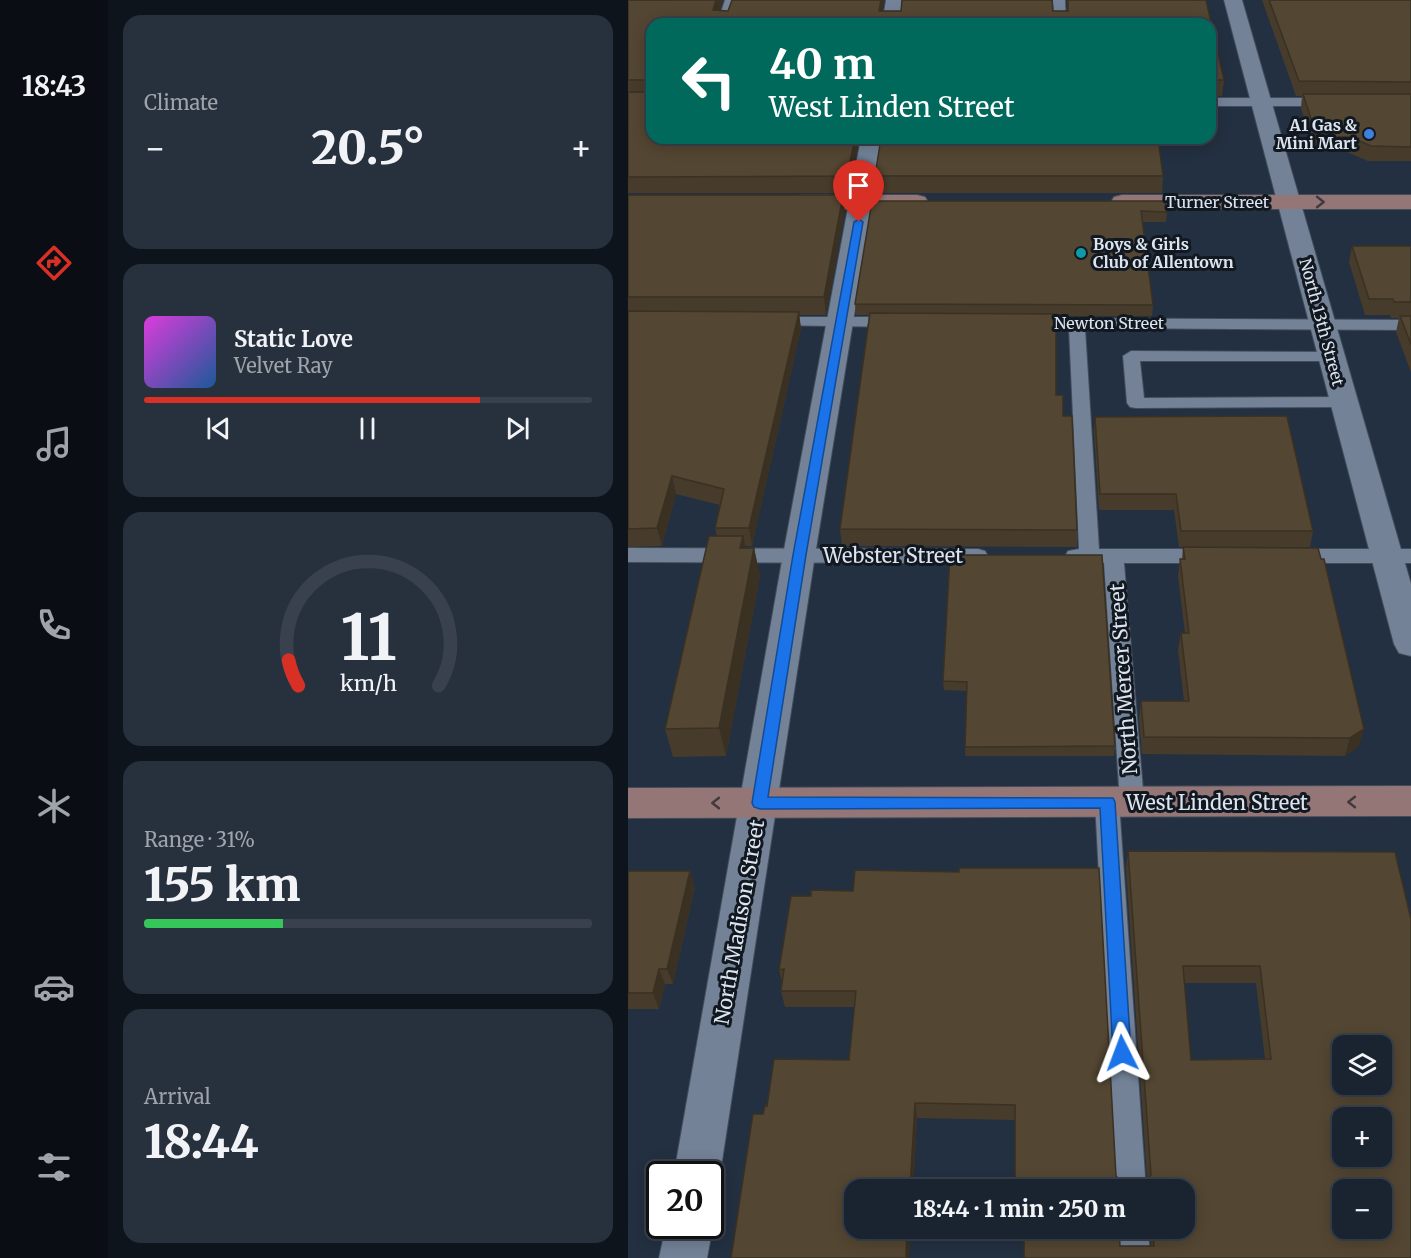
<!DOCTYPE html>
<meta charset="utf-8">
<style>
body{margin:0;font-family:Merriweather,serif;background:#27303d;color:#f1f3f6;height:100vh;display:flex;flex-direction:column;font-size:22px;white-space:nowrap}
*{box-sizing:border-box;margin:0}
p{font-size:20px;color:#9fa4ab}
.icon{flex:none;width:33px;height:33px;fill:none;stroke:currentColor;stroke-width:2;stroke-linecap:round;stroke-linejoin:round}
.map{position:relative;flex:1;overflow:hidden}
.details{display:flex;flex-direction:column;gap:15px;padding:15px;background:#0e141b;width:520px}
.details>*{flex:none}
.guide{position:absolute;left:18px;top:18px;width:570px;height:126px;border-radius:18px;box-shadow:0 3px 15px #0003,0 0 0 2px #38414d;background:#00695c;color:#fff;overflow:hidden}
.tools{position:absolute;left:704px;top:1035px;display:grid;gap:12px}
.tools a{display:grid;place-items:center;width:60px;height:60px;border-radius:12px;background:#1a2431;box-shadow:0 3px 15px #0003,0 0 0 2px #38414d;font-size:30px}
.speed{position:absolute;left:18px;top:1161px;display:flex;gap:12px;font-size:30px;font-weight:700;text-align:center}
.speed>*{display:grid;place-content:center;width:78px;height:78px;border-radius:50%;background:#1a2431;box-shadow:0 3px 15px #0003,0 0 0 2px #38414d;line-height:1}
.speed .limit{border:3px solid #111;border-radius:9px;background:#fff;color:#111}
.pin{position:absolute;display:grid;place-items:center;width:51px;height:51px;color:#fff;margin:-62px -26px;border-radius:50% 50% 50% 0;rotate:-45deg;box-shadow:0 0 6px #0007}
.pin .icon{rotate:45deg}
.me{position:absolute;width:66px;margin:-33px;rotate:357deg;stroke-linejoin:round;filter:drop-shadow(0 0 4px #0008)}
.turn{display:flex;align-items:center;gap:21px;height:126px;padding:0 24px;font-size:27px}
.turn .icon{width:78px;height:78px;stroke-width:2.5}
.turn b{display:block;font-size:42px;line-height:51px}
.big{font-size:45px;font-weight:800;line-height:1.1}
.details .widget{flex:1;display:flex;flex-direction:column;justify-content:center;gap:9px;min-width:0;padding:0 21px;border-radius:18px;background:#27303d}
.details .dial{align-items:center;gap:0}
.dial svg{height:156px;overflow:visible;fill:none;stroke:#38414d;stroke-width:7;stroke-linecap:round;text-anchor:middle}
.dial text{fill:#f1f3f6;stroke:none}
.song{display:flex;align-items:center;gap:18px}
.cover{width:72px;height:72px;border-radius:9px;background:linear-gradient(135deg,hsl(300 70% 55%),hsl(210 70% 35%))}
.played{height:6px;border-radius:3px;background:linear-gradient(90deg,#d93025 75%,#38414d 75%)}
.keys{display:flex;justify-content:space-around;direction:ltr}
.heat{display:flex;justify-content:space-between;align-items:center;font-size:33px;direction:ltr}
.charge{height:9px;border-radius:4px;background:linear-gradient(90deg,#34c759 31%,#38414d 0)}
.trip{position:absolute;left:216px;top:1179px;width:351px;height:60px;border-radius:18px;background:#1a2431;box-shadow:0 3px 15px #0003,0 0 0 2px #38414d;font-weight:800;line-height:60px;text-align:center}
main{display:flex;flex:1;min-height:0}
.dock{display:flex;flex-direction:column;width:108px;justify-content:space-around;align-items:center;background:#0a0e14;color:#9fa4ab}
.dock .icon{width:42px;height:42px}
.dock .selected{color:#d93025}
.dock b{font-size:27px;color:#f1f3f6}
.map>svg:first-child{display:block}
</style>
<main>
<nav class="dock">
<b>18:43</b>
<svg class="icon selected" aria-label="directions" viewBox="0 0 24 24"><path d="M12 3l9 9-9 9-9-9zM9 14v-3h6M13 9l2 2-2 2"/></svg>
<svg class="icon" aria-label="music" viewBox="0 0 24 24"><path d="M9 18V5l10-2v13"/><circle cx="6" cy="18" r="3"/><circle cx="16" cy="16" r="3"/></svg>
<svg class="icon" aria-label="phone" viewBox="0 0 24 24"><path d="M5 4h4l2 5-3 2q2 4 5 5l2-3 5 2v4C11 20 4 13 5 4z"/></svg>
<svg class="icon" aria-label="climate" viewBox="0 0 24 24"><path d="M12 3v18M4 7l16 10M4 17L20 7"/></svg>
<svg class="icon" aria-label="car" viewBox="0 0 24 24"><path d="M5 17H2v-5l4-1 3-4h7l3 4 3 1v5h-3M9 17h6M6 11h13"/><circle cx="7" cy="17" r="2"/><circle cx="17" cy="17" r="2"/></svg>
<svg class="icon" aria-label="filters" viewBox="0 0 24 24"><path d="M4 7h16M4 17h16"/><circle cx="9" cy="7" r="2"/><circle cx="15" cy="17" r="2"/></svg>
</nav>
<section class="details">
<div class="widget"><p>Climate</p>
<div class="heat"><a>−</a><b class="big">20.5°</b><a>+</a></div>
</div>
<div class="widget">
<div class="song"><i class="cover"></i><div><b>Static Love</b><p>Velvet Ray</p></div></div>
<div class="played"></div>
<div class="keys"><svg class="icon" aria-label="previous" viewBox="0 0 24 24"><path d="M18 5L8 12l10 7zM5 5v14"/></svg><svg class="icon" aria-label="pause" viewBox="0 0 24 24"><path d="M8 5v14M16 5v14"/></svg><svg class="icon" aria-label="next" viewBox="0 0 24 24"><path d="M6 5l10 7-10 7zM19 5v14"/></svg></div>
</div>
<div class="widget dial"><svg viewBox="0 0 100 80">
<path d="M14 69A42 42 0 1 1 86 69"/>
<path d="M14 69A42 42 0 0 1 9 56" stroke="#d93025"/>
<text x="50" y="56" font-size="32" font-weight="700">11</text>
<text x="50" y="72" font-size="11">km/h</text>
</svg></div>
<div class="widget"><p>Range · 31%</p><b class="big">155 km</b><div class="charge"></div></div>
<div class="widget"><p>Arrival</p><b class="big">18:44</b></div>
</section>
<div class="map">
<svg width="783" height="1258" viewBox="0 0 783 1258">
<rect width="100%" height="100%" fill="#233041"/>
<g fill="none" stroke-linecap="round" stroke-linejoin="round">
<g stroke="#424d5c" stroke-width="2">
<path id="lane" d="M97 0H109L101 24H89Z
M425 0H437L438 24H426Z
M582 98H701L708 102 701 106H582Z
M144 317H269L277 322 269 327 138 325 136 322Z
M399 318 783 320V330L457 328 471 549H581L588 551 591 556 588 561 581 563H496L516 802 512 809 504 812 496 809 492 802 476 563 440 561 437 556 440 551 451 549 441 328 393 326 391 323 393 320Z
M503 351 704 352 710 353 712 357 710 361H512L516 398 716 397 722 398 725 402 722 406 716 407 508 408 502 407 499 403 495 356Z
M0 548 350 549 357 551 360 556 357 561 350 563 0 562Z
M663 549H783V563H663L656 561 653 556 656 551Z
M479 792 487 795 491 802 518 1190H488L467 802 471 795Z
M490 1228H520L522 1258H492Z"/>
</g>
<g stroke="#424d5c" stroke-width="2">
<path id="street" d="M258 0H276L272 24H254Z
M596 0H614L783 584V656L771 653 766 644Z
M233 138H255L187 555 92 1174 85 1190 82 1191V1174H46L155 555Z
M82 1221 85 1226 79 1258H31L38 1226H82Z"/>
</g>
<g stroke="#424d5c" stroke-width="2">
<path id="secondary" d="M173 195H289L297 197 300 202 297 207 289 209H173L165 207 162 202 165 197Z
M494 195H783V209H494L486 207 483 202 486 197Z
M783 786V816L0 818V788Z"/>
</g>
<use href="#lane" fill="#738297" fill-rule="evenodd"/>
<use href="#street" fill="#738297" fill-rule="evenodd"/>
<use href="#secondary" fill="#947676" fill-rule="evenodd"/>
</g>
<path fill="#473c2b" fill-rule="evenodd" d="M0 0H95L92 11H439V0H578L596 80 594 96H582L24 24 232 138 220 193H0Z
M634 0H783V161H740L719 152 687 151 673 108 674 96H668Z
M582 98 587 122 585 138H582Z
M247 176H535L534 193H248Z
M0 195 217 211 198 315H171L173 329 124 546H117V548H126L132 576 98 756 45 757 37 729 89 536 87 528 92 505 48 494 34 546 0 547Z
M244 201 539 212 538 222H515L525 305 524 316H428V395L435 416 449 530V547L214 546 212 529 241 315H228L227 304Z
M724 246H783V372L768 332 771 318H763L762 315H737L721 262Z
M467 417 685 531 682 547H551L546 510H471L466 433Z
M555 547 731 746 717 756 514 754 511 718 513 701H556L550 650 553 633H557L550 576 552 559H554Z
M322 555 487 746 486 756H337L339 691 316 690 315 681Z
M500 851 767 852 783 1258 492 1246H523L522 1228H556V1190H387V1120L289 1118 285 1190H226V1228H282L281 1258H103L135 1114 139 1106 221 1060 227 1007H157L153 991 154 981 151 970 163 896 490 1178H519L498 868ZM556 983H628L637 1059 563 1060Z
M0 871 67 887 45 984H37L31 1009H0Z"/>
<path fill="#3a3123" d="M88 0H95L88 24 85 10Z
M253 0H256L253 24 251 11Z
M227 138H232L220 193 219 176Z
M215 195 217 211 198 315 196 297Z
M171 312 173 329 124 546 121 528Z
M44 476 48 494 34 546 29 528Z
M115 536 121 564 112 548Z
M126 548 132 576 98 756 91 728Z
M736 729 731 746 717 756 722 738Z
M62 871 67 887 45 984 39 969Z
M31 969 37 984 31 1009 25 993Z
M287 1103 289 1118 285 1190H282Z
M279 1228H282L281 1258H278Z"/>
<path fill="#534632" stroke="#3a3123" stroke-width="1.5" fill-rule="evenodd" d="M0 0H88L85 10 100 11 104 0H253L251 11H273L274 0H424L425 11H440V0H578L596 80H584L582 82V24H24V138H227L219 176 0 177V92H22L23 82 21 80H0Z
M641 0H783V82L671 81Z
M675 94H783V147L743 146 722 137H689Z
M582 98 587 122H582Z
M253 138H530L535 176H247Z
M0 195H215L196 297H0Z
M244 201H537L539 212 513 211 525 305 227 304Z
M724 246H783V302H766L765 299H741Z
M0 311 171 312 121 528H87L96 489 44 476 29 528 0 529Z
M242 313 428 314V395H435V416H444L449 530 212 529Z
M772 316H783V344Z
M659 416 685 531H553L548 494H472L467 417Z
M81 536H115L112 548H126L91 728 37 729Z
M555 547 690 548 693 559H696L736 729 722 738 516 737 513 701H561L553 633H561L552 559H557Z
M322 555H474L487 746 337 747 339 682 315 681Z
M500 851 767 852 783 919V1258H396V1228H491L492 1246H526L525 1228H556V1190H387V1105L287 1103 282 1190H226V1228H279L278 1258H103L125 1114H135L137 1105 139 1106 146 1059 221 1060 228 991H153L156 969 151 970 163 896H183V890L225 891 227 870 331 872V868H471L488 1176 490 1178H520L523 1175ZM555 966H632L643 1059 563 1060ZM714 1046H753V1084H714ZM714 1118H753V1156H714ZM714 1190H753V1228H714Z
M0 871H62L39 969H31L25 993H0Z"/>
<defs><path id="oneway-chevron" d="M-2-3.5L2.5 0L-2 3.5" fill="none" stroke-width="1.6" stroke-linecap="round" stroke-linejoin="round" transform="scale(1.5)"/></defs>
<g stroke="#40393e">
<use href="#oneway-chevron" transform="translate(692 202)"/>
<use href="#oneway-chevron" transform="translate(724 802) rotate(180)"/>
<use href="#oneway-chevron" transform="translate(88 803) rotate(-180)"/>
</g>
<path fill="#1a73e8" stroke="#114b97" stroke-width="1.5" d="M231 219 235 222 178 555 140 797 485 798 487 802 503 1053 501 1059 494 1061 488 1059 485 1053 472 808 132 809 126 807 124 803 165 555 226 222Z"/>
<circle fill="#3f7fe0" stroke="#121820" stroke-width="2" cx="741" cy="134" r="6"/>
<circle fill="#0f9aa8" stroke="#121820" stroke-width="2" cx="453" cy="253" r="6"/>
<g text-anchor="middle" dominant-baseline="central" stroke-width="6" stroke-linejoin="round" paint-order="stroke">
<g font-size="16" font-weight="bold" fill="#dce4ef" stroke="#121820" text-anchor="end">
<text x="729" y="125">A1 Gas &amp;<tspan x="729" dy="18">Mini Mart</tspan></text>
<text x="465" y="244" text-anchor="start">Boys &amp; Girls<tspan x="465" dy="18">Club of Allentown</tspan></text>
</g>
<g font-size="16" fill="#dce4ef" stroke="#121820">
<text x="589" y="202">Turner Street</text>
<text transform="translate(694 322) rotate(75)">North 13th Street</text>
<text x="481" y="323">Newton Street</text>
</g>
<g font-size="20" fill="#dce4ef" stroke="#121820">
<text x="265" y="555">Webster Street</text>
<text transform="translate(495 679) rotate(-94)">North Mercer Street</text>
<text x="589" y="802">West Linden Street</text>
<text transform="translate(111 922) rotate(-80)">North Madison Street</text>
</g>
</g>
</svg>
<div class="tools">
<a><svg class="icon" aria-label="layers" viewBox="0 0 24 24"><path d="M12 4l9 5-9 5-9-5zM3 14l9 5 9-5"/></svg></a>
<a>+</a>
<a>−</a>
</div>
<div class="speed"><div class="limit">20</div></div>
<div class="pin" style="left:231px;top:222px;background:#d93025"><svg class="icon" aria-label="arrive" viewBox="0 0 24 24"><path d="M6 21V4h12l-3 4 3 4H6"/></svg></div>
<svg class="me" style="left:494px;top:1053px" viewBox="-20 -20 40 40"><path d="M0-17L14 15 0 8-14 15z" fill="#1a73e8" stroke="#fff" stroke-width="4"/></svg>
<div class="trip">18:44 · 1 min · 250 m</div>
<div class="guide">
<div class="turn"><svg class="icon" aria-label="left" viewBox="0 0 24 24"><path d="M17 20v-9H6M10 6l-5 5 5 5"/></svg><div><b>40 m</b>West Linden Street</div></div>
</div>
</div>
</main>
